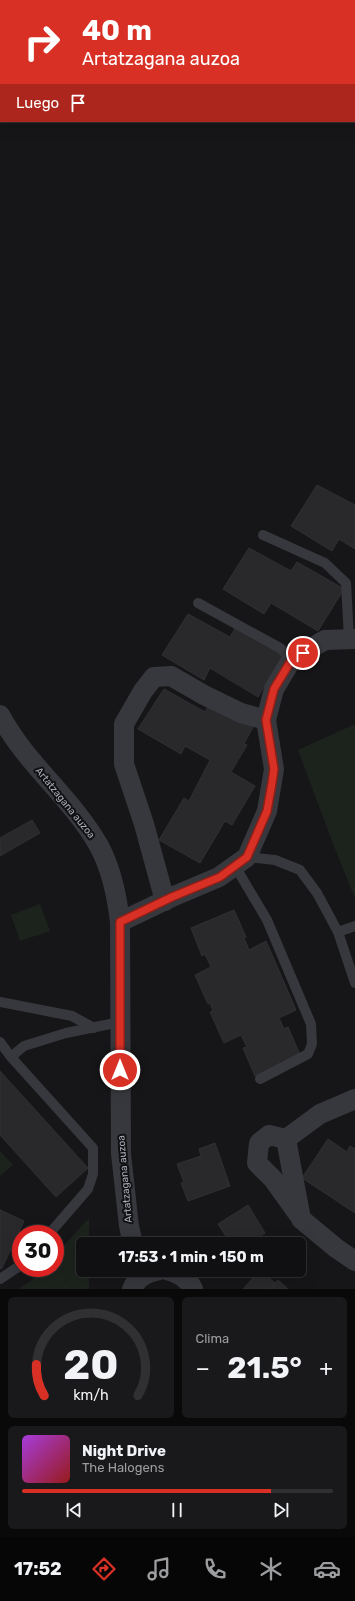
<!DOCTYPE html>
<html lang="es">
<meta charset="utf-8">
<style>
body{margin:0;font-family:Rubik,sans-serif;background:#19191b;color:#f1f3f6;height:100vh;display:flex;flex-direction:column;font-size:15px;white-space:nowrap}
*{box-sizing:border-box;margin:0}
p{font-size:13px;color:#9c9d9f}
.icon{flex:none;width:22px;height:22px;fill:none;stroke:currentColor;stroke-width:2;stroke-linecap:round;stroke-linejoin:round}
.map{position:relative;height:1289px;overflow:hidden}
.sheet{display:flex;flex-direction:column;gap:8px;padding:8px;background:#09090a;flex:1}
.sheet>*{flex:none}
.guide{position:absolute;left:0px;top:0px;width:355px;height:122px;box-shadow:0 4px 16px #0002,0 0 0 1px #303032;background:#d93025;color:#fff;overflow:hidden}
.speed{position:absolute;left:12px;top:1225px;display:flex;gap:8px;font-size:20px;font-weight:700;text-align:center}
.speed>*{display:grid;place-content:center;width:52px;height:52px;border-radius:50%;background:#101012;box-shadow:0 4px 16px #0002,0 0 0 1px #303032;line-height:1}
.speed .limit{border:6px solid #d22;background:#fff;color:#111}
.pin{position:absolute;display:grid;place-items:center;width:34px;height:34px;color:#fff;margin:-17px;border:2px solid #fff;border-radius:50%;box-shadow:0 1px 4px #0007}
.me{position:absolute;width:44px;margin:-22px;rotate:0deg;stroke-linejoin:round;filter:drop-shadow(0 0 3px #0008)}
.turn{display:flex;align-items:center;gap:14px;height:84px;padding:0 16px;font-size:18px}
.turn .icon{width:52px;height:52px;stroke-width:2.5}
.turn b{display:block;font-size:28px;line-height:34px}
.then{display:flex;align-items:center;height:38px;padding:0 16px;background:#0003;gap:8px;font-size:15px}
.big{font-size:30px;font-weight:700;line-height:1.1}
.sheet .card{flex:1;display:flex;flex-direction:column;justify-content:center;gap:6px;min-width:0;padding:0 14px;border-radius:6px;background:#19191b}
.sheet .dial{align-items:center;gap:0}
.dial svg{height:104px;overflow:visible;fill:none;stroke:#303032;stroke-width:7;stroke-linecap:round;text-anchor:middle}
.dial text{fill:#f1f3f6;stroke:none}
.song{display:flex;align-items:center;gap:12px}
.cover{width:48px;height:48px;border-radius:6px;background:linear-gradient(135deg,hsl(280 70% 55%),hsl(0 70% 35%))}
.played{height:4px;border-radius:2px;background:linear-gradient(90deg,#d93025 80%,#303032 80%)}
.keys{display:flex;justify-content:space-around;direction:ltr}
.heat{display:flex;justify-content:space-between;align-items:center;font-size:22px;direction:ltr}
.sheet .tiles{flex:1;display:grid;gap:8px;grid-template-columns:1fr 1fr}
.card:last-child{grid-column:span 2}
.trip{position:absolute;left:76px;top:1237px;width:230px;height:40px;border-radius:6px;background:#101012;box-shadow:0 4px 16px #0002,0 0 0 1px #303032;font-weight:700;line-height:40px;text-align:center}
.menu{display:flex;height:64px;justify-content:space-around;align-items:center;background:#060607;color:#9c9d9f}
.menu .icon{width:28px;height:28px}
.menu .active{color:#d93025}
.menu b{font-size:18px;color:#f1f3f6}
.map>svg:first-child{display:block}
</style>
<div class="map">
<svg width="355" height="1289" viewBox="0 0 355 1289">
<rect width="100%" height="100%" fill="#161618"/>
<path fill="#1c231d" d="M355 724V895L354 896 335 849 298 750Z
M40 904 50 931 20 941 11 915Z
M0 1151 13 1165 0 1176Z
M89 1218V1244H83V1270H89V1289H18L32 1280 43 1268H55V1255Z"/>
<path fill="#29292c" stroke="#303034" d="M317 485 355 505V549L339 539 332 551 291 526Z
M249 548 291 571 297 562 344 589 318 631 271 603 264 614 223 589Z
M188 614 230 637 236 627 283 654 258 697 210 668 204 680 162 655Z
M164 689 205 712 209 704 253 727 244 744 247 745 231 772 255 786 232 825 225 821 200 863 159 840 184 798 189 801 210 760 185 746 181 754 138 729Z
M32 820 40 833 0 856V838Z
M234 910 246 937 244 938 249 950 266 941 296 1010 279 1018 284 1029 288 1027 300 1055 255 1076 243 1048 247 1047 241 1035 224 1043 210 1012 213 1011 210 1003 208 1004 195 975 211 967 205 954 202 956 191 928Z
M0 1071 88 1168 56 1197 0 1135Z
M328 1139 347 1152 350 1146 355 1149V1213L302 1178Z
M215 1143 230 1186 188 1201 181 1183 184 1182 177 1164 201 1156 199 1149Z
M248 1205 265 1233 248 1244H231L218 1224Z
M0 1210 24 1221 2 1268 0 1269Z
M260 1270 275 1283 270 1289H243Z
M278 1280 288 1289H270Z"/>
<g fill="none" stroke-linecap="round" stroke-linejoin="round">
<path stroke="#37383d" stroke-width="10" d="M263 535 325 563 346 583 349 639
M198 603 280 648 292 659
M247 857 275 860 300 870 317 893 338 932 355 983
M235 866 267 920 311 1024 312 1044 308 1054 260 1079
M338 932 355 926
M0 1002 72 1016 94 1028
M0 1042 11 1057 93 1148V1174L88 1189 49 1234
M11 1057 24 1046 66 1033 120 1022
M0 1279 21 1265"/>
<path stroke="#37383d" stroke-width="20" d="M0 715C26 764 72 798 99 846 112 870 117 896 120 922L121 1154 129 1226 133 1244
M165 901 144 824 124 764V724L143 691 154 677 171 676 204 695 241 713 266 720
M120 922 172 897 219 877 247 857 267 811 274 769 266 720 274 689 292 659 325 640 355 639
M286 1139 301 1219 336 1248 355 1261
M286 1139 269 1135 259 1143 257 1163 273 1179 298 1214
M286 1139 320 1114 355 1099
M167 1270C178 1273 188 1278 193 1289
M132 1289C137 1277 148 1272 160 1270"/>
</g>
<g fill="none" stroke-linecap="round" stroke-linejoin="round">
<g stroke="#8d1f18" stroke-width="10">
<path id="route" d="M120 1070V922L172 897 220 877 247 857 267 811 272 783 274 769 266 720 274 689 292 659 303 653"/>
</g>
<use href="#route" stroke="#d93025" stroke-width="7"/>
</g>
<g text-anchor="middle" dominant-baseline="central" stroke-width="4" stroke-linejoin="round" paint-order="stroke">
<g font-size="10" fill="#a8adb8" stroke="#111113">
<text transform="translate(65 803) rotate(51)">Artatzagana auzoa</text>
<text transform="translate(125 1179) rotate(-95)">Artatzagana auzoa</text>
</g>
</g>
</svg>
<div class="speed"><div class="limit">30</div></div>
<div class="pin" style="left:303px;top:653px;background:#d93025"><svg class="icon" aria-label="arrive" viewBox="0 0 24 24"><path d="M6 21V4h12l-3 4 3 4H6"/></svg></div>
<svg class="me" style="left:120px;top:1070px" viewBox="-20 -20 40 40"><circle r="17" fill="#d93025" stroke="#fff" stroke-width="3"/><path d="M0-11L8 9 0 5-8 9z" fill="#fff"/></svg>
<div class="trip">17:53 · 1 min · 150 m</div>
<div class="guide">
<div class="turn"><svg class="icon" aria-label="right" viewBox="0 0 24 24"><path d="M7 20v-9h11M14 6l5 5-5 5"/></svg><div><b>40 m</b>Artatzagana auzoa</div></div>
<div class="then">Luego<svg class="icon" aria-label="arrive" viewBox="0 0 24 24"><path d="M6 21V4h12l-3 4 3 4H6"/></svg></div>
</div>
</div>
<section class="sheet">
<div class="tiles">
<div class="card dial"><svg viewBox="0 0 100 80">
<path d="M14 69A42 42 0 1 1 86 69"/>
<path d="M14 69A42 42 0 0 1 8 45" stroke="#d93025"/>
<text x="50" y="56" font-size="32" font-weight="700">20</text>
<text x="50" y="72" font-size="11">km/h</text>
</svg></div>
<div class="card"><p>Clima</p>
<div class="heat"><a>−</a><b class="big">21.5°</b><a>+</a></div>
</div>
<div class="card">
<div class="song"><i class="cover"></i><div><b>Night Drive</b><p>The Halogens</p></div></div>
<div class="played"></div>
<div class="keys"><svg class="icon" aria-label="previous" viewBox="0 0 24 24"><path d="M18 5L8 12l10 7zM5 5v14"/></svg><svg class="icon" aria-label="pause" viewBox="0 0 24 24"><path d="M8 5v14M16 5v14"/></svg><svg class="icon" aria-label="next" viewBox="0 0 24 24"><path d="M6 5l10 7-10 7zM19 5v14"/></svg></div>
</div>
</div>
</section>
<nav class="menu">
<b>17:52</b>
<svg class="icon active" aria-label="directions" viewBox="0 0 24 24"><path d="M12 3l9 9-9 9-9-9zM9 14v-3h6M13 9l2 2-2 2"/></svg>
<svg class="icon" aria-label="music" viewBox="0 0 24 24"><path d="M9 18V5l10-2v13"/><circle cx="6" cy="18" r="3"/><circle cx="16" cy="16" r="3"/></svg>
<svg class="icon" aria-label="phone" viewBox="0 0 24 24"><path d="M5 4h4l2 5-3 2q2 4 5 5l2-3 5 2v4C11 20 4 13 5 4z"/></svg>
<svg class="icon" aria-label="climate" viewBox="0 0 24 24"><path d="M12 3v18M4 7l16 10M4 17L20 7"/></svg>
<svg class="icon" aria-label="car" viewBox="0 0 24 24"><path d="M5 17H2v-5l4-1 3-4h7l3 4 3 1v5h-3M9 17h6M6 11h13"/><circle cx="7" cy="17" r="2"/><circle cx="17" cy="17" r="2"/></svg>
</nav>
